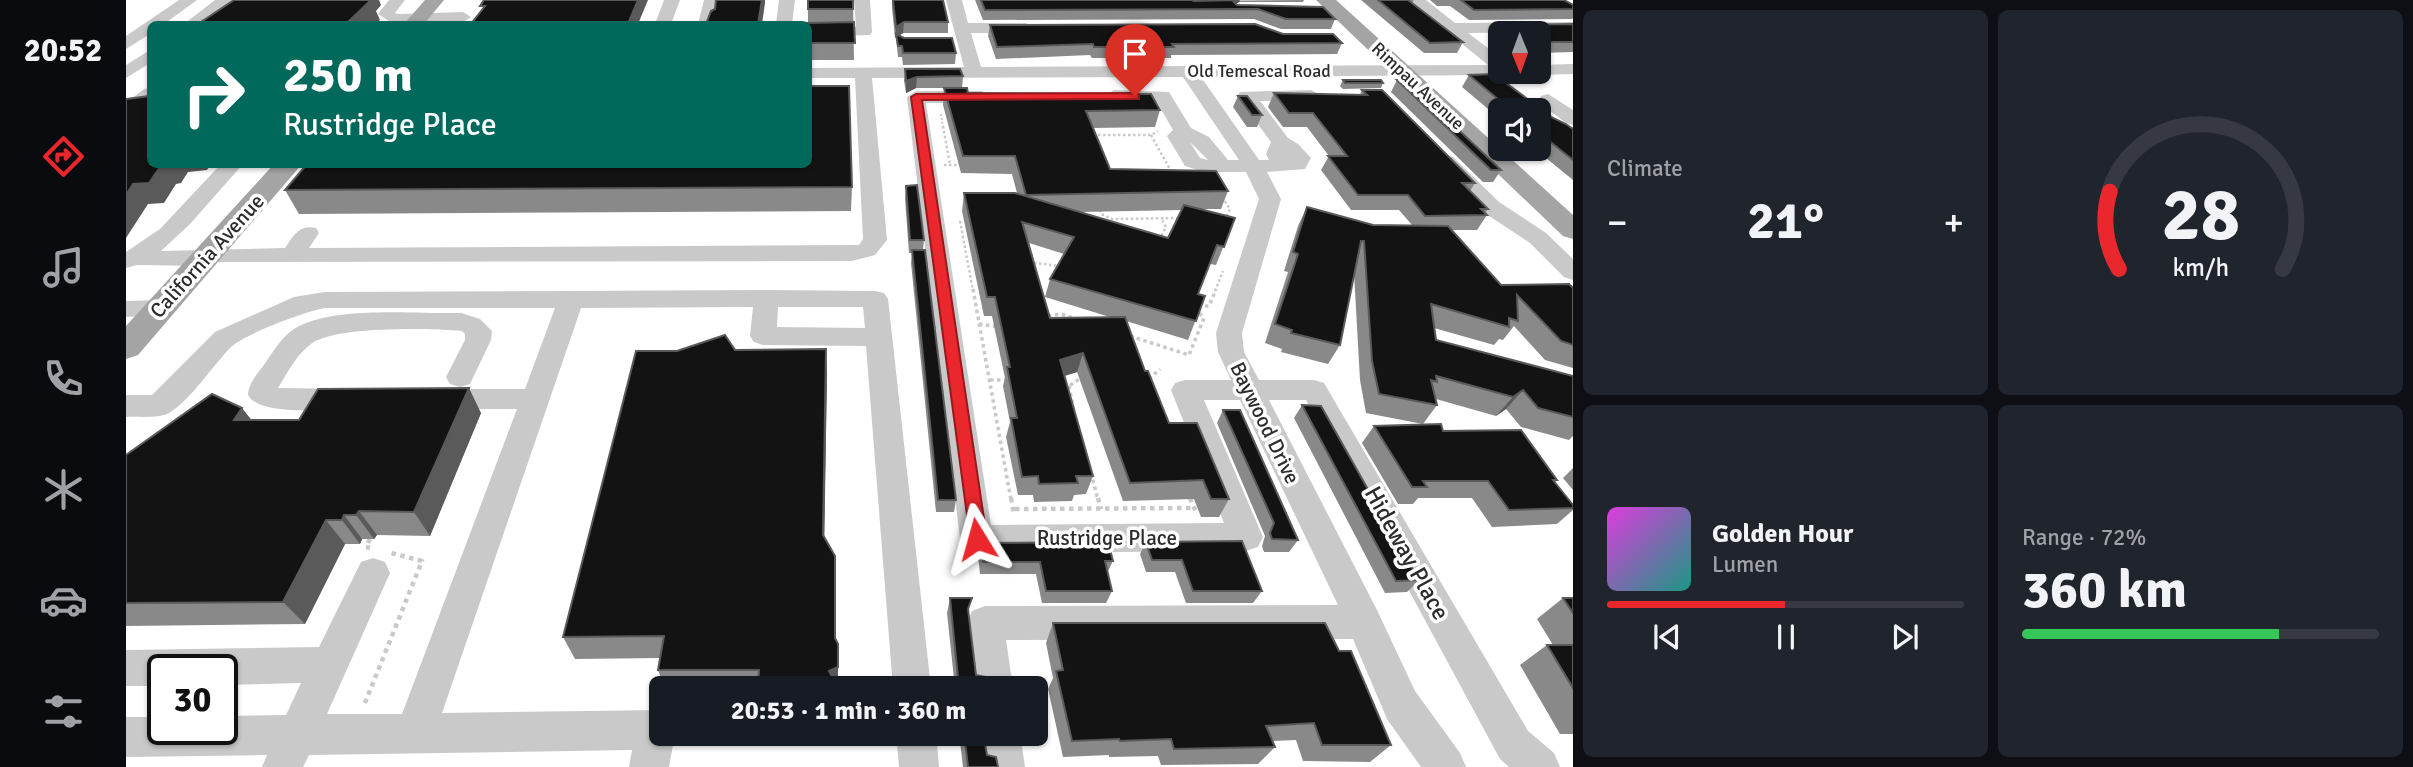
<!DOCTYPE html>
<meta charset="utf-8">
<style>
body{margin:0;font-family:Signika,sans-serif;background:#20242c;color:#f1f3f6;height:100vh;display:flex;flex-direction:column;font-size:26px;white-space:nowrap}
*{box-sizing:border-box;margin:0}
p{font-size:23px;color:#9ea1a6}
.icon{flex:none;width:38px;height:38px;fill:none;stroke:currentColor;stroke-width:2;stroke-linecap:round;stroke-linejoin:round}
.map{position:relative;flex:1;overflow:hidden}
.sheet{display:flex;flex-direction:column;gap:10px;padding:10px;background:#0d0f14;width:840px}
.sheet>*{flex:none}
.top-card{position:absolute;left:21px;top:21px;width:665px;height:147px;border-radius:10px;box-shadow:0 2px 5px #0004;background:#00695c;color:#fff;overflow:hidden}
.needle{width:46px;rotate:179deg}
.buttons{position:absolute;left:1362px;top:21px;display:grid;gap:14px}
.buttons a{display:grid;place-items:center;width:63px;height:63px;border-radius:10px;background:#171b24;box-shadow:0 2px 5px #0004;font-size:35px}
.speed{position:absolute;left:21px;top:654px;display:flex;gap:14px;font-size:35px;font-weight:700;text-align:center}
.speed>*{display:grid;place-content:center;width:91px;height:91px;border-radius:50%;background:#171b24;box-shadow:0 2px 5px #0004;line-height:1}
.speed .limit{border:4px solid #111;border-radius:10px;background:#fff;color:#111}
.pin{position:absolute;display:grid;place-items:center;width:60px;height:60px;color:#fff;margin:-72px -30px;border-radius:50% 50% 50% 0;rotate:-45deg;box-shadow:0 0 7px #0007}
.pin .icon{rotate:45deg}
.me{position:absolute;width:77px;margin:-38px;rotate:352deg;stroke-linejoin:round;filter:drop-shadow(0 0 5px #0008)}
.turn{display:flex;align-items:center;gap:24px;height:147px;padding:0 21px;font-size:32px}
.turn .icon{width:91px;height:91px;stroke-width:2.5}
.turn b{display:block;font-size:49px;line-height:60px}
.big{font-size:52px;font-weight:700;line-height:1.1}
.sheet .tile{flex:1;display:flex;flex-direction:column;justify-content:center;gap:10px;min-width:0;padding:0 24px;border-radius:10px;background:#20242c}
.sheet .dial{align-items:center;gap:0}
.dial svg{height:182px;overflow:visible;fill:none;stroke:#363941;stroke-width:7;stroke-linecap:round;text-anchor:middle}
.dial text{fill:#f1f3f6;stroke:none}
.song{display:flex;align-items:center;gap:21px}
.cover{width:84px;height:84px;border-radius:10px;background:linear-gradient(135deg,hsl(300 70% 55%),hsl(170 70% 35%))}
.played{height:7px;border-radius:4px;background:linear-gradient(90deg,#ea272c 50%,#363941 50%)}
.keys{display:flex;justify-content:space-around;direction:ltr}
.heat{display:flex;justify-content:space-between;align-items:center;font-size:38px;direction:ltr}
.charge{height:10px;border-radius:5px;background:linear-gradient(90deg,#34c759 72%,#363941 0)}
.sheet .tiles{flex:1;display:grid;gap:10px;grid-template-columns:repeat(2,1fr)}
.trip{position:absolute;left:523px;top:676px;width:399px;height:70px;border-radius:10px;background:#171b24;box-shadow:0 2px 5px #0004;font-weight:700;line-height:70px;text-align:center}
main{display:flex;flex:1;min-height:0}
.dock{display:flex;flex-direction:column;width:126px;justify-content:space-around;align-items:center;background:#090b0e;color:#9ea1a6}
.dock .icon{width:49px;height:49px}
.dock .on{color:#ea272c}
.dock b{font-size:32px;color:#f1f3f6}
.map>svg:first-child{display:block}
</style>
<main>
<nav class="dock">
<b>20:52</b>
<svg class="icon on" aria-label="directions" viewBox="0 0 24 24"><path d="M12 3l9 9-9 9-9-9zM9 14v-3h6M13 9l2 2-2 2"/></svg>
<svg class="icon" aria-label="music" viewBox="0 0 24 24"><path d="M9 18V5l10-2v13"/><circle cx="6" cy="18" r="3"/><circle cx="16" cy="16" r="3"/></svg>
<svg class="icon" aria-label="phone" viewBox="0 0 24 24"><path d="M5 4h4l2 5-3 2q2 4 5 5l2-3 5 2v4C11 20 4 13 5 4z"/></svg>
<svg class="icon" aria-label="climate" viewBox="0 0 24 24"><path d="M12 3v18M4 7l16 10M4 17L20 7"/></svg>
<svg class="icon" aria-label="car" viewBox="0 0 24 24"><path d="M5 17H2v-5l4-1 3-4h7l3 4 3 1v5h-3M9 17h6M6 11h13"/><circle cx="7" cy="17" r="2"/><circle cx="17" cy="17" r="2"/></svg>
<svg class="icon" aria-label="filters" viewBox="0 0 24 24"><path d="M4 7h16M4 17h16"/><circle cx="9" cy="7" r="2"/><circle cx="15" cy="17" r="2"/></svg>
</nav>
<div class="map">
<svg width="1447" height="767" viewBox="0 0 1447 767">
<rect width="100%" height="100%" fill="#fff"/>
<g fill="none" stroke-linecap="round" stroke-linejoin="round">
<path stroke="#c9c9c9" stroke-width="2" stroke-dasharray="2 2" stroke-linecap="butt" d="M815 114 817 128"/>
<path stroke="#c9c9c9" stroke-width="2.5" stroke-dasharray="2.5 2.5" stroke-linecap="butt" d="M817 126 824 165
M967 135H1025L1032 131
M1025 135 1046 173
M818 165H835
M1096 197 1104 209 1099 220
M974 210 975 214 986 219 1053 218
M834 221 847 291
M901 239 907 259
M1033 240 1040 227 1035 218
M908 263 935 266
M1089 291 1097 271"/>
<path stroke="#c9c9c9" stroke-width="3.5" stroke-dasharray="3.5 3.5" stroke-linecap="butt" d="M847 289 885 500
M1072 307 1083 306 1090 289
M922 316 935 314 950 319
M853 324 873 327
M1004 336 1063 355 1078 318 1071 311
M1023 379 1034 369
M864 380H883
M938 383 943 386 955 378
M943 386 948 411
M965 473 972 500
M1064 497 1065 500"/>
<path stroke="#c9c9c9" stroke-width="4.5" stroke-dasharray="4.5 4.5" stroke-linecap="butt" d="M885 498 888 515
M972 498 975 509
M1064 498 1070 512
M889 509 1069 508
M244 539 240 547 244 548
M239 703 296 561 265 553"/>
<path fill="#c9c9c9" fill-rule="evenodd" d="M53 0H71L38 24H24V34L0 49V36Z
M89 0H107L76 24H58Z
M263 0H279L269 13 272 14 337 12 345 17 337 22 268 24 252 14Z
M538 0H554L545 24H529Z
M578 0H594L588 24H572Z
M653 0H669L666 24H650Z
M728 0H744L746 32 744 35 682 37V27H730Z
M820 0H836L842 23H900L908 28 900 33H845L855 67 1362 65 1282 0H1300L1329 23 1447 22V32L1342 33 1374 57V72H1382L1374 75 1075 77 1133 160H1143L1140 154 1145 142 1111 96 1114 92 1185 90 1194 95 1185 100 1134 101 1162 138 1172 144 1185 158 1179 169 1141 172 1155 199 1116 333 1118 352 1133 380H1188L1198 383 1402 731 1428 753 1434 767H1383L1374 759 1180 400H1143L1251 610 1289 691 1334 753 1340 767H1295L1261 719 1227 639 880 640 887 688H849L841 623 846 611 859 606 1212 605 1114 400H1078L1137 537 1132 547 1120 551 851 553 839 549 834 539 781 97 790 91H856L865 97 856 103H800L865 525 1098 523 1045 390 1049 383 1059 380H1105L1092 352 1090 333 1133 199 1120 172H1078L1059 166 1041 136 1047 130 1031 102H988L979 96 988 90 1043 92 1065 128 1083 137 1102 160H1113L1057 77 746 78 761 240 749 255 726 261 88 262 78 266 11 265 0 268V252L34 229 95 164H117L64 224 35 251 159 248C168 235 173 224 190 228L193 233 183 248 733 245 737 239 729 78H682V68L838 67ZM1064 142 1082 160 1074 158Z
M24 50V63L0 78V65Z
M1447 64V74L1412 75 1404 72H1412V65Z
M24 88V102L7 116 0 118V103L18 89Z
M1422 94 1447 110V125L1440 123 1415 104 1413 100 1415 96Z
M1320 155 1327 157 1373 202 1420 233 1447 259V280L1438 277 1404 243 1357 212 1310 161 1313 157Z
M640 290 749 291 758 293 762 299 805 688H767L740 346 637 345 628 342 624 336 627 307 455 308 316 713 536 710V733H554L550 744 547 745 543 767H503L506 750 183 755 177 767H136L141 755 0 757V717H37V730H96V716L160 715 175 683 96 685V670H37V686H0V650L193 647 235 562 247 558 259 562 264 573 201 714H276L391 409H310L300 406 296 399 300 392 310 389H399L429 308H199C180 311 119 334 105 347 87 365 65 400 43 413 31 419 13 416 0 417V395H26L89 332 168 297 199 292ZM652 307H737L739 328 651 327Z
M34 300 43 302 47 308 43 314 0 317V301Z
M335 313 354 319 366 331 365 340 344 384 334 387 324 384 320 377 339 340V334L336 331C304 328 208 326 185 344 170 355 162 372 152 388L224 389 234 392 238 399 234 406 224 409C200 409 134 417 122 395 122 383 133 372 140 362 148 350 156 337 168 329 205 305 291 314 335 313Z
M770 733H810L813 767H773Z
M854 733H894L899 767H859Z"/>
<path fill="#a4a4a4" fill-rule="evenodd" d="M299 0H318L298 24H278Z
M1190 0H1210L1447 215V239L1437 236Z
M148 164H176L12 355 0 359V326Z"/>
</g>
<path fill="#898989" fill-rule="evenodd" d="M727 0 728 60H682V9Z
M766 0 822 22V33H777L774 35 778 38 830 53 829 64 777 65 776 57H772L770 37 769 38 766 8Z
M849 0H1066L1068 1 1178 0 1177 2H1113L1110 4 1209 19 1205 29H1155L1128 19 857 20Z
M1235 0H1288L1286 3 1337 42 1331 53H1298Z
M1304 0H1438L1447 5V18L1446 19 1343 20 1324 6H1311Z
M1447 24V52L1412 53V33H1374V44L1363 35 1369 25Z
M864 25 1157 34 1216 43 1211 54 1045 55V58H966L964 55 870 59 862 36Z
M779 69 837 76 836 88 842 93 1034 110 1029 127 967 128 984 169 1102 191 1095 209H1074L1109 218 1090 265 1084 264 1072 294 1079 296 1062 340 1000 321 1019 371 1043 423 1103 499 1093 517H1075L1068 499 997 501 951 372 938 376 967 476 960 494 948 495 946 501 908 502 907 495H892L880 437 884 422 877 386 879 378 866 316H858L836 211 838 193H891L886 174 835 173 817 105 818 88H790L780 93 778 81ZM1056 210 1042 238 954 212ZM903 243 938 254 924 279 919 297 987 318H924Z
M1368 74 1427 118 1440 124 1447 129V180L1409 149H1412V110H1374V119L1336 87 1343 75Z
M1217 80 1257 83 1255 88 1217 89 1214 86Z
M1271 80 1375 170 1367 182H1357L1265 92Z
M1236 90 1349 183 1344 191 1362 209 1359 213 1361 215 1351 230H1326L1375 285 1447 288V368L1419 360 1388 326 1377 340 1373 339 1368 345 1308 328 1310 340 1447 376V436L1443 440 1395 427 1380 409 1370 416 1310 399 1311 405 1297 424 1240 413 1234 380 1228 273 1214 345 1202 364 1155 352 1156 349 1139 343 1162 272 1158 271 1172 226 1181 207 1247 225H1286L1273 210H1225L1195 170 1203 156 1181 127H1157L1142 107 1148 93 1234 95Z
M1112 96 1136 115 1131 127H1121L1107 107Z
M780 186 798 240 797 250 830 500 828 512H810L785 263 786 253H783L779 199Z
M726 187 725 211 173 214 159 190Z
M700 349 701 374 698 537 709 556V639L712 688H539L532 670 534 658 449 659 437 637 551 351Z
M1176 405 1293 580 1281 592 1259 593 1168 418Z
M1097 410 1172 540 1163 552H1138L1136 546 1139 536 1091 423Z
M355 413 304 536 251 535 248 539H236L234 544H219L179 624 0 626V455L126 420H173Z
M1248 426 1317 431 1431 480 1429 482 1447 505V510L1431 524 1366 527 1346 498H1292L1287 504H1272L1236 443Z
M1447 468V490L1437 478Z
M1020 542 1136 591 1127 603H1060L1049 572H1020L1014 554Z
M854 543 987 561 981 573 986 591 980 603H916L910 574H854L852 556Z
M824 598 842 613 850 675 862 688H829L821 613Z
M1437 598H1447V734H1434L1394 665 1421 645H1427L1411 619Z
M927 623 1213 651 1265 745 1244 762 1177 761 1170 740 1146 741 1149 747 1132 764 1035 765 1032 756 983 757V755L937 757 922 689 927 678 920 643Z
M833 733H857L861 755 872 767H837Z"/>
<path fill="#5a5a5a" d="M240 0H253L255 5 250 11 254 20 249 24H220Z
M512 0H522L512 24H502Z
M636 0H639V3L636 24H632Z
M1106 0H1114L1113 2 1104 8Z
M778 22 777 33 771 37 770 34V37L769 38 770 27Z
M791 77 790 88 780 93V81Z
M36 164H85L81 170 62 172 55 183 50 184 38 203 22 204 0 238V195L7 184Z
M700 349 701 374 698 558 697 535Z
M957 353 951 372 929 379 934 360Z
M343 388 355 413 304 536 288 512Z
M1397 390 1380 409 1370 416 1387 397Z
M116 408 136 433 108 420Z
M233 511 251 535 248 539 230 515Z
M218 515 236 539 234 544 216 520Z
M200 520 219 544 179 624 157 602Z
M712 644V688L703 671Z"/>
<path fill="#131313" stroke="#5a5a5a" stroke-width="2" d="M108 0H245L220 24H72Z
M358 0H512L502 24H345L359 6H354Z
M590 0H636L632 24H580L585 11 589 9Z
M682 0H727V9H682Z
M767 0H817L822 22H778L770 27Z
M855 0H1066L1068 1 1107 0V1L1111 5 1197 7 1209 19H1160L1132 9 859 10Z
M1252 0H1282L1337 42 1304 43Z
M1335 0H1438L1447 5V9L1348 10Z
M728 22 729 43H682V24H681V23Z
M1129 24 1157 34H1207L1216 43 1046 44 1048 47H968L967 44 871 47 864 25Z
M1447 24V42H1412V33H1380L1369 25Z
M770 34 778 38H826L830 53H777L776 46H772Z
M779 69H834L837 76 791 77 780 81Z
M1368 74 1427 118 1440 124 1447 129V160L1412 132V110H1385L1343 75Z
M1217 80H1255L1257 83H1219Z
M1271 80H1280L1375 170H1365Z
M682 86H723L726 187 159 190 181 164H682Z
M818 88H841L842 93H851L1025 94 1034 110 960 111 984 169 1090 171 1102 191 900 195 889 156H837Z
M1236 90H1256L1349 183H1336L1362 209H1355L1361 215 1299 216 1282 195H1232L1202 156H1221L1187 113H1163L1148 93 1241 95Z
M24 96V164H36L23 183 7 184 0 195V99Z
M1112 96H1121L1136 115H1126Z
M791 185 798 240H784L780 186Z
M838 193H889L1042 238 1058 205 1109 218 1098 247 1091 245 1072 294 1079 296 1070 321 924 279 948 237 896 222 924 318 999 317 1019 371H1022L1043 423H1071L1103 499H1085L1077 480 1004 483 957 353 934 360 967 476H950L952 483 913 484 912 476 896 477 885 418H891L881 367H884L869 297H861Z
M1181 207 1247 225 1322 226 1375 285 1443 284 1447 288V345L1435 341 1391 295 1392 321 1383 318V327L1305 304 1310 340 1447 376V417L1412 408 1397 390 1387 397 1310 376 1311 382 1305 380 1311 405 1253 394 1246 361 1238 241H1235L1214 345 1165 333 1166 330 1149 324 1172 254 1167 252Z
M786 250H799L830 500H812Z
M599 335 609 350 700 349 697 535 709 556V638L712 644V667L703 671 712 688H632L633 670H532L538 636 437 637 510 351H551Z
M343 388 288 512 233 511 230 515H218L216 520H200L157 602 0 603V455L86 394 116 408 108 420H173L192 389Z
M1176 405 1195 406 1293 580 1270 581Z
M1097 410H1114L1172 540 1146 539 1144 533 1148 523Z
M1315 424 1317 431 1395 430 1431 480H1427L1447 505V508L1383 510 1362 481H1297L1301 487H1286L1248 426Z
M1116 541 1136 591H1067L1056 560H1026L1020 542Z
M982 542 987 561H979L986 591H920L914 562H857L854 543Z
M824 598H846L842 609 850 675 860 677 862 688H833Z
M1437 598H1447V613Z
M927 623H1199L1213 651H1225L1265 745H1196L1188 723 1140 726 1149 747 1048 749 1045 739 994 741 993 739 946 741 930 671 937 670Z
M1421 645H1447V688Z
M838 733H857L861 755 870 757 872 767H842Z"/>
<path fill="#ea272c" stroke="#98191d" stroke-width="2" d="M1009 93 1013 94V99L796 100 861 539 858 545 851 547 845 545 785 97 790 94Z"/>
<g text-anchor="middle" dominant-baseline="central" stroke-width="7" stroke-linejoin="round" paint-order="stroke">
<g font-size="18" fill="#2c2c2c" stroke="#fff">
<text x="1133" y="71">Old Temescal Road</text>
<text transform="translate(1292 86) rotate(43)">Rimpau Avenue</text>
</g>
<g font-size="21" fill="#2c2c2c" stroke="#fff">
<text transform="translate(81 256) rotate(-48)">California Avenue</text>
<text transform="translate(1139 423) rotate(64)">Baywood Drive</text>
<text x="981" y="538">Rustridge Place</text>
</g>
<g font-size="24" fill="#2c2c2c" stroke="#fff">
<text transform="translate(1281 553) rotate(61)">Hideway Place</text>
</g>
</g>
</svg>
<div class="buttons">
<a><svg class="needle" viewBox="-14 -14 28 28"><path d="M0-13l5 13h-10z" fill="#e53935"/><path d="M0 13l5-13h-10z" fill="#9ea1a6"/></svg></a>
<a><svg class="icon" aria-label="sound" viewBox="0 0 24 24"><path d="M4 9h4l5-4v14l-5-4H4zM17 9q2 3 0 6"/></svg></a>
</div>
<div class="speed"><div class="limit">30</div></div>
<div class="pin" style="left:1009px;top:96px;background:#d93025"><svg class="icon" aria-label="arrive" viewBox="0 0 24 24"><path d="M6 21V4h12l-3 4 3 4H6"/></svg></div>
<svg class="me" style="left:851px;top:539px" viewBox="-20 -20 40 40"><path d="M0-17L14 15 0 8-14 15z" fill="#ea272c" stroke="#fff" stroke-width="4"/></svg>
<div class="trip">20:53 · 1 min · 360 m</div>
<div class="top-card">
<div class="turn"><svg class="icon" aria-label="right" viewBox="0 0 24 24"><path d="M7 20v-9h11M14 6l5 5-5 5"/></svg><div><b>250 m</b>Rustridge Place</div></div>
</div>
</div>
<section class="sheet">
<div class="tiles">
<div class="tile"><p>Climate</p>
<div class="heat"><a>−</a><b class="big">21°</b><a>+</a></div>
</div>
<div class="tile dial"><svg viewBox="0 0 100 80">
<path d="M14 69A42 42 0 1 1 86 69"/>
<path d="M14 69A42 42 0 0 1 10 35" stroke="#ea272c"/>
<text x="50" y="56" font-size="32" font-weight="700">28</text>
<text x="50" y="72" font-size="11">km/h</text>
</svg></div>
<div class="tile">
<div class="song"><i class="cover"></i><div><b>Golden Hour</b><p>Lumen</p></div></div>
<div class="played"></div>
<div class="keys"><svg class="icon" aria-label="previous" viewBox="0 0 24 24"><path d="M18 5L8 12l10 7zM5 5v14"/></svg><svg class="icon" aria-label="pause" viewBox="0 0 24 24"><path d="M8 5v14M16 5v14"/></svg><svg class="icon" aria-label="next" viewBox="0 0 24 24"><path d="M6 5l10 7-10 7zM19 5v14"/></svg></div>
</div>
<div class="tile"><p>Range · 72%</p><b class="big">360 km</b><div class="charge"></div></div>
</div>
</section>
</main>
